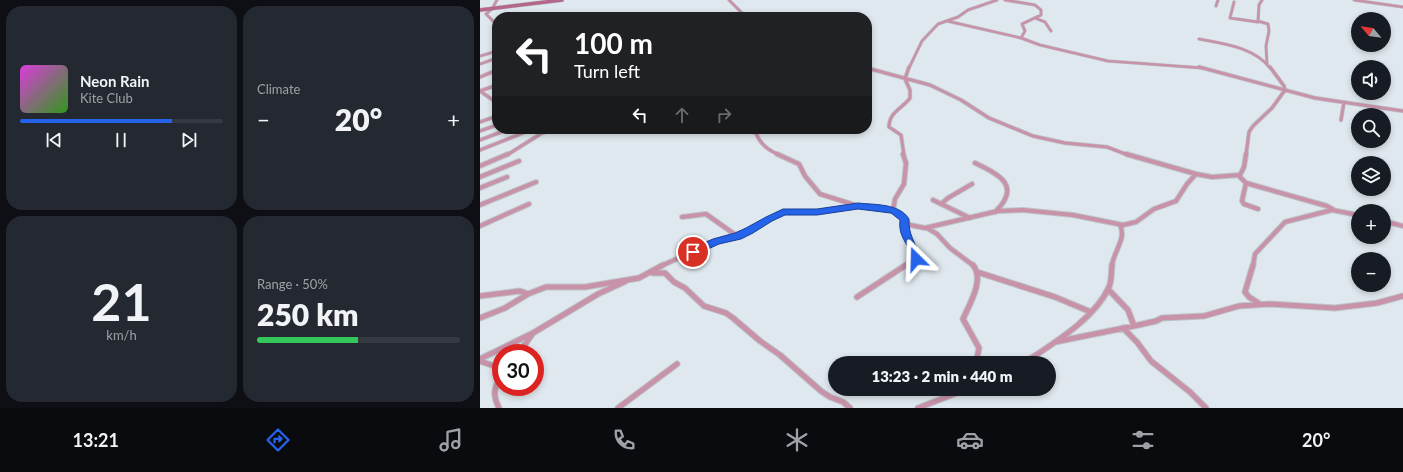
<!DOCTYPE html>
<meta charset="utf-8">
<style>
body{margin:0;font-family:Lato,sans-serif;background:#242831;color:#f1f3f6;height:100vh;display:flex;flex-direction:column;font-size:15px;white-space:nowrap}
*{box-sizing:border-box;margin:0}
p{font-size:13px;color:#9ea1a6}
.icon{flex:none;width:22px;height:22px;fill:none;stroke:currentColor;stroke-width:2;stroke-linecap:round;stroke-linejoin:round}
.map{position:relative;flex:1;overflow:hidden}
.side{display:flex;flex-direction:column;gap:6px;padding:6px;background:#0d0f14;width:480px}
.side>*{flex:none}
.top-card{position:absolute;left:12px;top:12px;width:380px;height:122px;border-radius:16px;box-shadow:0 2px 6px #0003;background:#202124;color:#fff;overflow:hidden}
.needle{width:26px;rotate:299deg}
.tools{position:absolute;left:871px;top:12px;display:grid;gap:8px}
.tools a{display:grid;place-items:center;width:40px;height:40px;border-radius:50%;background:#171b24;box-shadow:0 2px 6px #0003;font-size:20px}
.speed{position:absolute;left:12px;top:344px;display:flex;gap:8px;font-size:20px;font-weight:700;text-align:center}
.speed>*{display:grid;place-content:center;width:52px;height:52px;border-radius:50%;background:#171b24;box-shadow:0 2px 6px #0003;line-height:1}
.speed .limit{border:6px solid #d22;background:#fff;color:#111}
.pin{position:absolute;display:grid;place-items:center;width:34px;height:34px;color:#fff;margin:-17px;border:2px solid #fff;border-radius:50%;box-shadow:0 1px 4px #0007}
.me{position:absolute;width:44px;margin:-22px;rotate:338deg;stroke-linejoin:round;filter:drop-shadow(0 0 3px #0008)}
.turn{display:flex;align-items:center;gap:14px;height:84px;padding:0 16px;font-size:18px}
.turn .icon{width:52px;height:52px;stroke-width:2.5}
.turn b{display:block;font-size:28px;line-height:34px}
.lanes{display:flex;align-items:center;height:38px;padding:0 16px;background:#0003;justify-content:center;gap:20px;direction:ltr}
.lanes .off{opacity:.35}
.big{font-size:30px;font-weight:800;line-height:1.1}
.side .widget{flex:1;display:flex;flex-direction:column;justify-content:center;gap:6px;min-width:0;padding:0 14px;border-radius:16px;background:#242831}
.side .dial{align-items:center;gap:0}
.dial b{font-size:52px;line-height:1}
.song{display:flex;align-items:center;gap:12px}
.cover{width:48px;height:48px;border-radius:6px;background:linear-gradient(135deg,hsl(300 70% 55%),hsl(110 70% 35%))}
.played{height:4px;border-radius:2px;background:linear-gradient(90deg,#2563eb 75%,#363941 75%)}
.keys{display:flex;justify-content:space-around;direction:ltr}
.heat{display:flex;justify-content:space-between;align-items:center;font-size:22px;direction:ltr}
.charge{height:6px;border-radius:3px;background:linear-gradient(90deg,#34c759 50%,#363941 0)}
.side .tiles{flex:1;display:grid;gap:6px;grid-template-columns:repeat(2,1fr)}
.trip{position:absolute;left:348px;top:356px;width:228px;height:40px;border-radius:20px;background:#171b24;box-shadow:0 2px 6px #0003;font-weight:800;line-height:40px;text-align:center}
.dock{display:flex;height:64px;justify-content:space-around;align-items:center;background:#090b0e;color:#9ea1a6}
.dock .icon{width:28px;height:28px}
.dock .selected{color:#2563eb}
.dock b{font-size:18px;color:#f1f3f6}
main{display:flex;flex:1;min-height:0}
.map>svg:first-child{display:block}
</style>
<main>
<section class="side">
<div class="tiles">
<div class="widget">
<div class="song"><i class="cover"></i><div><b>Neon Rain</b><p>Kite Club</p></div></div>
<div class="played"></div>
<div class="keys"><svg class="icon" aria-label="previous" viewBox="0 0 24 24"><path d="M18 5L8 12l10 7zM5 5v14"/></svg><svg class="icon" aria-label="pause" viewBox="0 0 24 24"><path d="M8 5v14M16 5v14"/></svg><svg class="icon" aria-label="next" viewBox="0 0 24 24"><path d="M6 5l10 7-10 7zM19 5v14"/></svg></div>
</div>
<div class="widget"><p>Climate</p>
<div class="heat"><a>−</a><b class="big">20°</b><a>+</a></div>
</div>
<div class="widget dial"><b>21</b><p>km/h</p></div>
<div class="widget"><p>Range · 50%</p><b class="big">250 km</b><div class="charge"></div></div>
</div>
</section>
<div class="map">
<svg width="923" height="408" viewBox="0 0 923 408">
<rect width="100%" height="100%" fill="#dfe8ee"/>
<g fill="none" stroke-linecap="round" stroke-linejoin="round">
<g stroke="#bdc5ca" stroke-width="3.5">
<path id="street-far3" d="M17 0 12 9 6 14 17 25
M249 0 266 17
M525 0 555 5 561 10V15L542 24 545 31 541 38
M782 0 779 5 778 21 788 24 789 31 786 46 787 64
M874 0 923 7
M754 2 750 18 778 22
M736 6 738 0
M555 18 565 22 571 31
M467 21 541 38 560 45 628 61 723 68
M719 39C744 44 774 47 790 68
M0 56 17 51
M0 64 17 58
M387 68H389
M429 68 442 41 458 24 478 17 488 10 517 0"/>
</g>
<g stroke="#bdc5ca" stroke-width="4.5">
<path id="street-far2" d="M719 67 835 98 923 111
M387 68 450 85 481 100 509 118 553 136 585 143 627 147 648 155
M0 77 17 70
M0 91 17 103
M0 91 17 85
M861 120 864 102
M0 122 17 116
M264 129 276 133C280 144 289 151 300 155
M0 131 17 125
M0 140 29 129
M0 150 53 129
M27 155 62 133 74 129
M424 155 421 135 409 127C409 112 422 109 430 98V90L425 79 429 67
M766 155 769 132 773 126 792 108 805 90 804 86 790 67"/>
</g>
<g stroke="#bdc5ca" stroke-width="6">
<path id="street-far1" d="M297 154 319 164 325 176 340 194 378 206 413 211 419 214 430 225 445 228 518 211 543 210 593 215 643 225 656 222 674 209 696 201 707 184 716 174 732 177 760 175 764 167 766 154
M646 154 716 174
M495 163C520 175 542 186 515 212
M0 166 28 154
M759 176 766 183 847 206 854 210
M0 177 39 161
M766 183 762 201 764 204 778 209
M0 188 27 177
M453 200 490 218
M461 204 468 198 492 184
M0 205 56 182
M413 211 415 199 424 184 426 163 423 154
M202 217 226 214 257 236
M904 221 923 226
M0 226 49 204
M447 228 457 234 470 248 494 266
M181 266 236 241 270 231 303 212H337L376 206
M424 266 436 259C435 245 425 234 425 219
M632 266C633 252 647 239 640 225
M773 266 775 254 805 222 852 210 878 215"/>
</g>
<g stroke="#bdc5ca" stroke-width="7">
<path id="street" d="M493 265C505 280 489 305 483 319L499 348 496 363
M773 265 765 292 769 297 780 304
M497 272 575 297 611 312
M173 273H185L194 282 205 288 224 306 246 313 253 318 280 341 300 355 341 391 350 397 363 402 370 408
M628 289 648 310 654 326
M0 296 40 291 48 294 66 287H105L159 278 183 265
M377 297 426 265
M0 318 25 308 48 294
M643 328 657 342 671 361 710 392 726 408
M575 342 654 326 676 321 682 318 724 316 759 306 789 304 855 308 897 303 923 296
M39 353 53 333
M0 359 53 333 118 294 146 281
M0 361 17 367 21 371
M544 363C572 344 615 319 629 287 632 280 631 273 632 265
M19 408C13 396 13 388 21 377
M138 408 197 364
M438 408 487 389"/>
</g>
<g stroke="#bdc5ca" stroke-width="4.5">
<path id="secondary" d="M0 10 82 0"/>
</g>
<use href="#street-far3" stroke="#c892a8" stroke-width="2.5"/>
<use href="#street-far2" stroke="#c892a8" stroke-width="3"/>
<use href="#street-far1" stroke="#c892a8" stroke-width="4"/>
<use href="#street" stroke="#c892a8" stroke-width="5"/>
<use href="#secondary" stroke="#b4678a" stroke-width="3.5"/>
</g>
<path fill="#2563eb" stroke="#184099" d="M378 203C395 205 419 203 429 219 428 233 435 244 441 256L440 262H432C431 260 431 258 431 255 428 242 418 238 420 220L411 213 378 209 337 215H305L292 221 273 233 261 239 239 244 213 256 209 254 208 252 209 249 233 239 255 233 266 228 286 217 303 209H337Z"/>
</svg>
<div class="tools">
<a><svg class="needle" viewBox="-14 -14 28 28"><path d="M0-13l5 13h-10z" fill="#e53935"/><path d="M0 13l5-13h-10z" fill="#9ea1a6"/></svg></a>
<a><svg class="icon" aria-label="sound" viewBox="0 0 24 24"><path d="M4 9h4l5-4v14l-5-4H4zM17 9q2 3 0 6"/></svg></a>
<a><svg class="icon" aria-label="search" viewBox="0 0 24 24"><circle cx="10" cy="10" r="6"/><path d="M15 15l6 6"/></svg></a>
<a><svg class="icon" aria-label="layers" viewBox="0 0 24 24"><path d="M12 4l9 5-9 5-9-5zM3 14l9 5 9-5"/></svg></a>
<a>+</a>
<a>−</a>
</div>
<div class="speed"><div class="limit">30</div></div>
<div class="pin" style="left:213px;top:252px;background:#d93025"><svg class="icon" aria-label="arrive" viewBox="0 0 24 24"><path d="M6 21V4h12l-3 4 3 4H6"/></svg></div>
<svg class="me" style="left:436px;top:259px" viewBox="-20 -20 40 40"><path d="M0-17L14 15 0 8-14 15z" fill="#2563eb" stroke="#fff" stroke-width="4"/></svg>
<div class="trip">13:23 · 2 min · 440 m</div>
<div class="top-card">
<div class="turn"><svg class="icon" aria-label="left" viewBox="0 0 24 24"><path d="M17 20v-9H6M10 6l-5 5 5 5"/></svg><div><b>100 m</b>Turn left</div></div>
<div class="lanes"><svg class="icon" aria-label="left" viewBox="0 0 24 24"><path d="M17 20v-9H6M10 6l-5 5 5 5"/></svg><svg class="icon off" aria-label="ahead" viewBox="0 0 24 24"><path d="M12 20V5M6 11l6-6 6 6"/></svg><svg class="icon off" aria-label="right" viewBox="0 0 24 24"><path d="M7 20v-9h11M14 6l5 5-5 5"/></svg></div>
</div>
</div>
</main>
<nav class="dock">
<b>13:21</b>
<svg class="icon selected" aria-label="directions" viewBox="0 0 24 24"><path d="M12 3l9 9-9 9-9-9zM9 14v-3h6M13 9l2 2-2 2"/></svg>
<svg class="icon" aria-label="music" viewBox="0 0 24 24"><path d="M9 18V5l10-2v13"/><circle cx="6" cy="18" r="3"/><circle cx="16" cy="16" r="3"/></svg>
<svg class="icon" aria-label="phone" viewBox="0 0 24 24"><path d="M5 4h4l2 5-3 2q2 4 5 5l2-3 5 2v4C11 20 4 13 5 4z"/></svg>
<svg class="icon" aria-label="climate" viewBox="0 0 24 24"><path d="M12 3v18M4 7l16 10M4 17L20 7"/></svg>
<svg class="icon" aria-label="car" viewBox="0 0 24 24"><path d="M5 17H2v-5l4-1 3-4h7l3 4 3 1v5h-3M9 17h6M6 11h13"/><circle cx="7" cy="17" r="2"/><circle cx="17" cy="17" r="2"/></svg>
<svg class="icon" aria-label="filters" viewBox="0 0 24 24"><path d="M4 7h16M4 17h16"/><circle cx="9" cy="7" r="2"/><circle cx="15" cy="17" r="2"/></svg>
<b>20°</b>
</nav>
